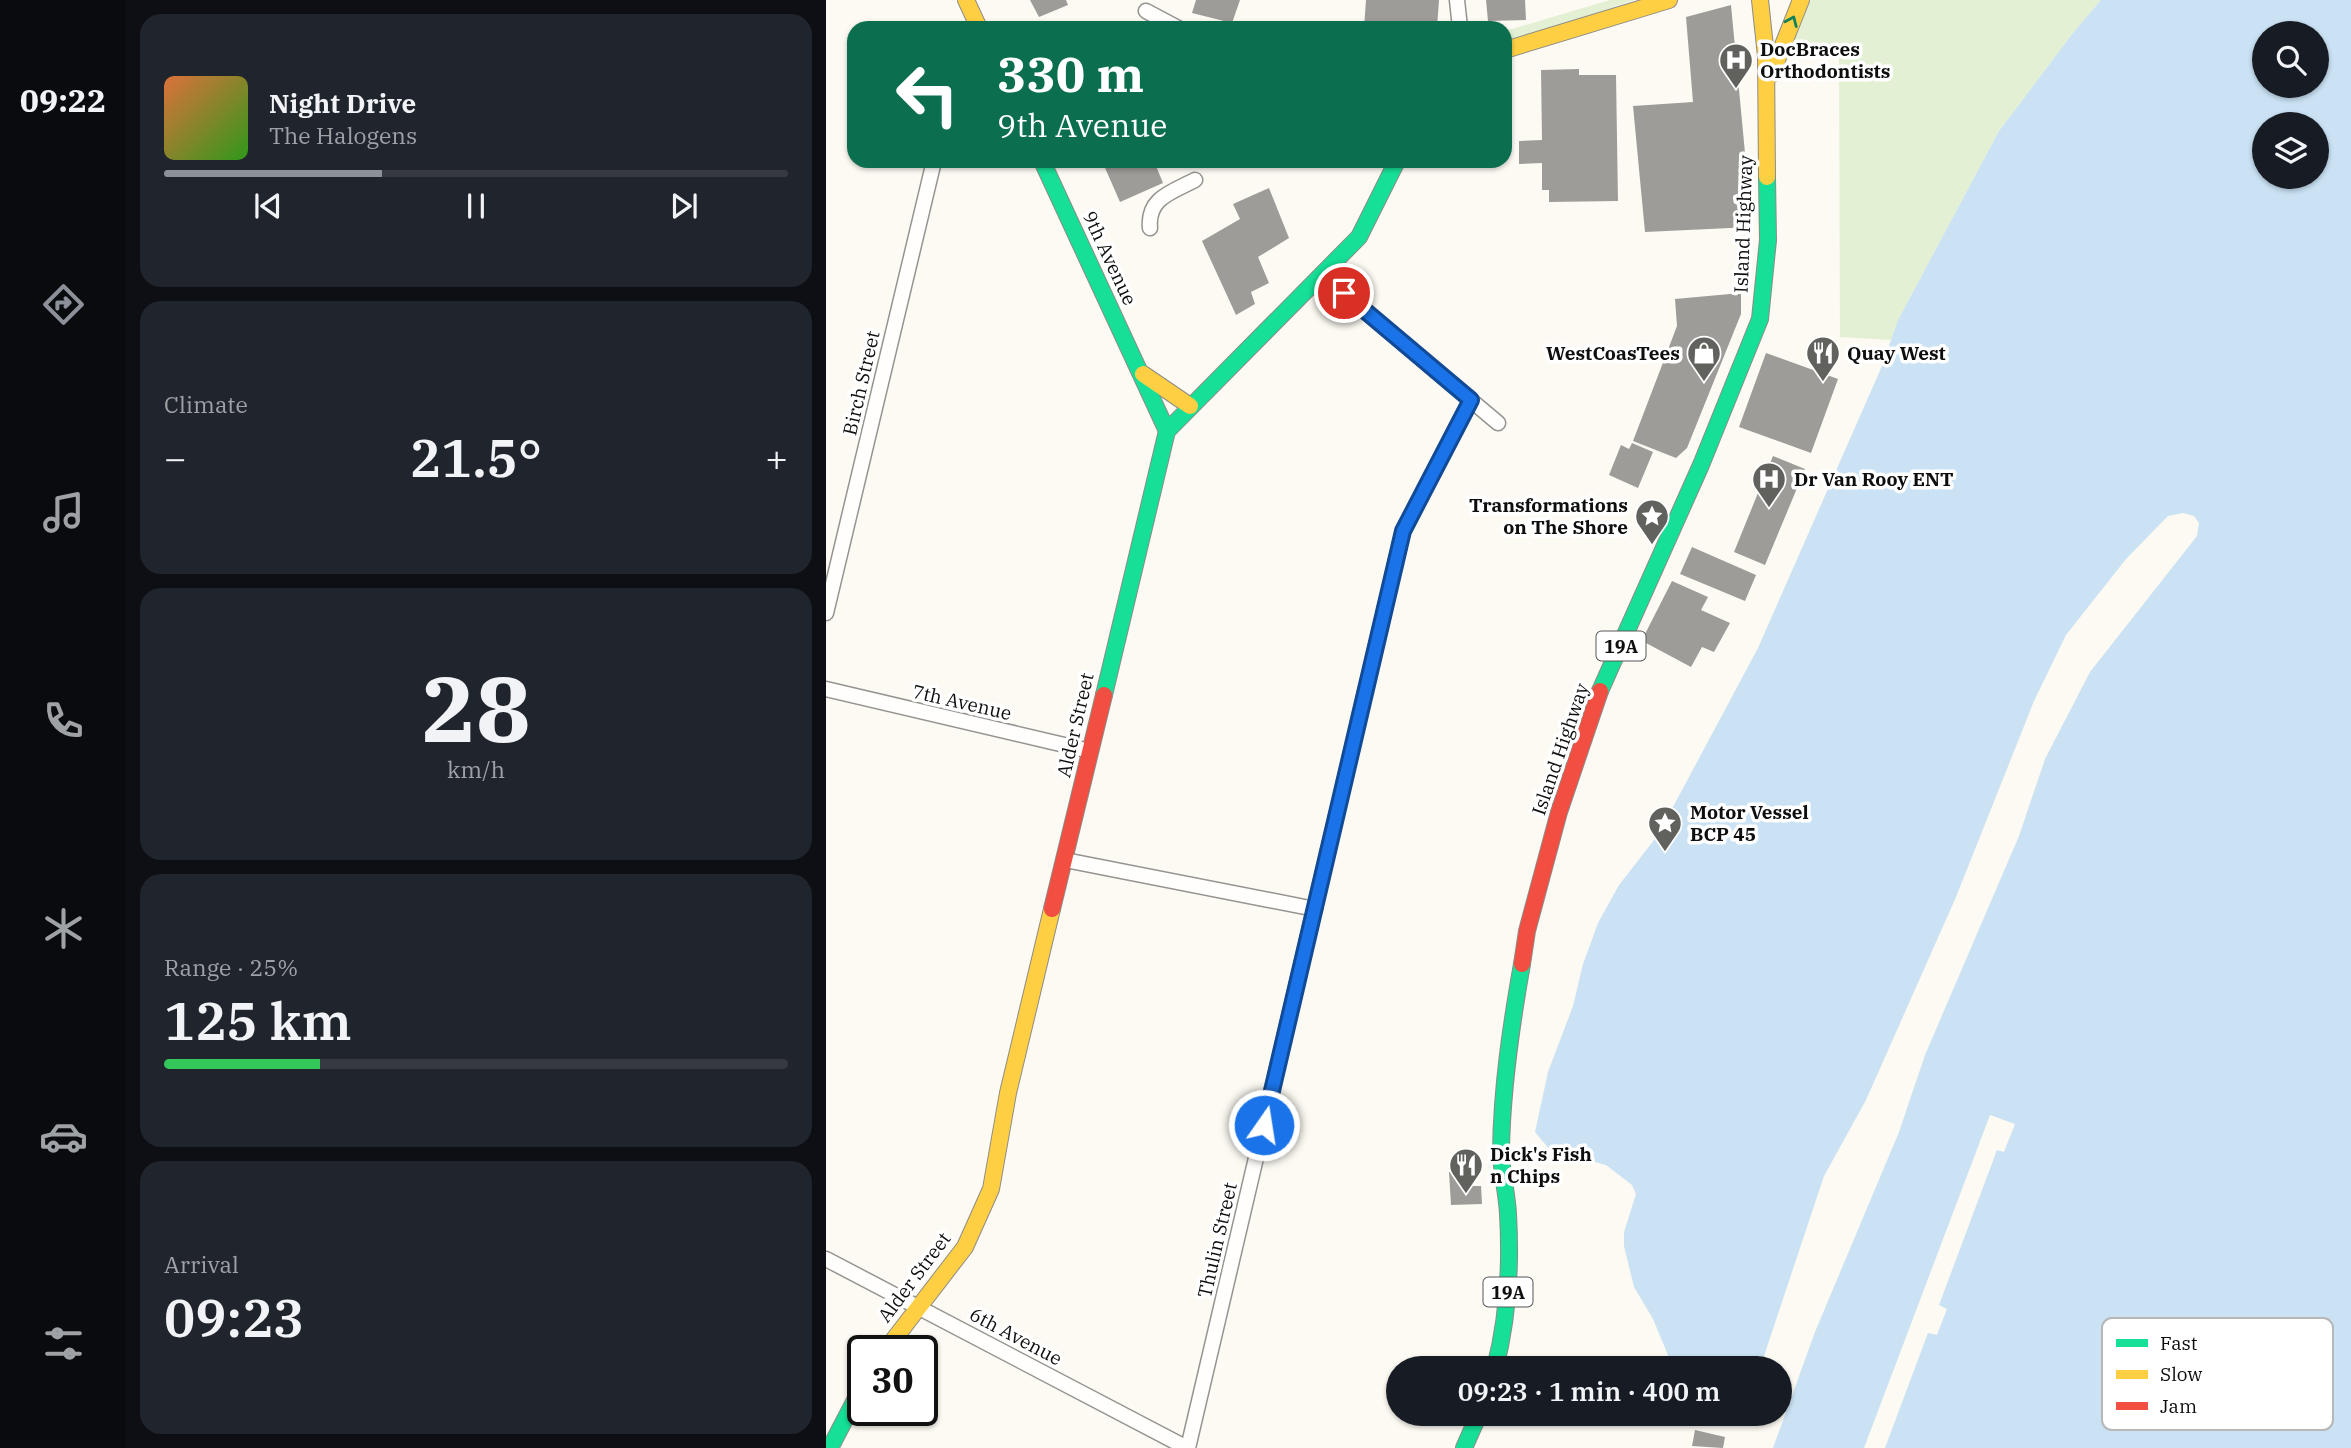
<!DOCTYPE html>
<meta charset="utf-8">
<style>
body{margin:0;font-family:"IBM Plex Serif",serif;background:#20242c;color:#f1f3f6;height:100vh;display:flex;flex-direction:column;font-size:26px;white-space:nowrap}
*{box-sizing:border-box;margin:0}
p{font-size:23px;color:#9ea1a6}
.icon{flex:none;width:38px;height:38px;fill:none;stroke:currentColor;stroke-width:2;stroke-linecap:round;stroke-linejoin:round}
.map{position:relative;flex:1;overflow:hidden}
.side{display:flex;flex-direction:column;gap:14px;padding:14px;background:#0d0f14;width:700px}
.side>*{flex:none}
.top-card{position:absolute;left:21px;top:21px;width:665px;height:147px;border-radius:21px;box-shadow:0 2px 5px #0004;background:#0b6e4f;color:#fff;overflow:hidden}
.buttons{position:absolute;left:1426px;top:21px;display:grid;gap:14px}
.buttons a{display:grid;place-items:center;width:77px;height:77px;border-radius:50%;background:#171b24;box-shadow:0 2px 5px #0004;font-size:35px}
.speed{position:absolute;left:21px;top:1335px;display:flex;gap:14px;font-size:35px;font-weight:700;text-align:center}
.speed>*{display:grid;place-content:center;width:91px;height:91px;border-radius:50%;background:#171b24;box-shadow:0 2px 5px #0004;line-height:1}
.speed .limit{border:4px solid #111;border-radius:10px;background:#fff;color:#111}
.pin{position:absolute;display:grid;place-items:center;width:60px;height:60px;color:#fff;margin:-30px;border:4px solid #fff;border-radius:50%;box-shadow:0 2px 7px #0007}
.me{position:absolute;width:77px;margin:-38px;rotate:13deg;stroke-linejoin:round;filter:drop-shadow(0 0 5px #0008)}
.turn{display:flex;align-items:center;gap:24px;height:147px;padding:0 35px;font-size:32px}
.turn .icon{width:91px;height:91px;stroke-width:2.5}
.turn b{display:block;font-size:49px;line-height:60px}
.big{font-size:52px;font-weight:600;line-height:1.1}
.side .widget{flex:1;display:flex;flex-direction:column;justify-content:center;gap:10px;min-width:0;padding:0 24px;border-radius:21px;background:#20242c}
.side .dial{align-items:center;gap:0}
.dial b{font-size:91px;line-height:1}
.song{display:flex;align-items:center;gap:21px}
.cover{width:84px;height:84px;border-radius:10px;background:linear-gradient(135deg,hsl(20 70% 55%),hsl(110 70% 35%))}
.played{height:7px;border-radius:4px;background:linear-gradient(90deg,#8c9099 35%,#363941 35%)}
.keys{display:flex;justify-content:space-around;direction:ltr}
.heat{display:flex;justify-content:space-between;align-items:center;font-size:38px;direction:ltr}
.charge{height:10px;border-radius:5px;background:linear-gradient(90deg,#34c759 25%,#363941 0)}
.trip{position:absolute;left:560px;top:1356px;width:406px;height:70px;border-radius:35px;background:#171b24;box-shadow:0 2px 5px #0004;font-weight:600;line-height:70px;text-align:center}
main{display:flex;flex:1;min-height:0}
.menu{display:flex;flex-direction:column;width:126px;justify-content:space-around;align-items:center;background:#090b0e;color:#9ea1a6}
.menu .icon{width:49px;height:49px}
.menu .current{color:#8c9099}
.menu b{font-size:32px;color:#f1f3f6}
.map>svg:first-child{display:block}
</style>
<main>
<nav class="menu">
<b>09:22</b>
<svg class="icon current" aria-label="directions" viewBox="0 0 24 24"><path d="M12 3l9 9-9 9-9-9zM9 14v-3h6M13 9l2 2-2 2"/></svg>
<svg class="icon" aria-label="music" viewBox="0 0 24 24"><path d="M9 18V5l10-2v13"/><circle cx="6" cy="18" r="3"/><circle cx="16" cy="16" r="3"/></svg>
<svg class="icon" aria-label="phone" viewBox="0 0 24 24"><path d="M5 4h4l2 5-3 2q2 4 5 5l2-3 5 2v4C11 20 4 13 5 4z"/></svg>
<svg class="icon" aria-label="climate" viewBox="0 0 24 24"><path d="M12 3v18M4 7l16 10M4 17L20 7"/></svg>
<svg class="icon" aria-label="car" viewBox="0 0 24 24"><path d="M5 17H2v-5l4-1 3-4h7l3 4 3 1v5h-3M9 17h6M6 11h13"/><circle cx="7" cy="17" r="2"/><circle cx="17" cy="17" r="2"/></svg>
<svg class="icon" aria-label="filters" viewBox="0 0 24 24"><path d="M4 7h16M4 17h16"/><circle cx="9" cy="7" r="2"/><circle cx="15" cy="17" r="2"/></svg>
</nav>
<section class="side">
<div class="widget">
<div class="song"><i class="cover"></i><div><b>Night Drive</b><p>The Halogens</p></div></div>
<div class="played"></div>
<div class="keys"><svg class="icon" aria-label="previous" viewBox="0 0 24 24"><path d="M18 5L8 12l10 7zM5 5v14"/></svg><svg class="icon" aria-label="pause" viewBox="0 0 24 24"><path d="M8 5v14M16 5v14"/></svg><svg class="icon" aria-label="next" viewBox="0 0 24 24"><path d="M6 5l10 7-10 7zM19 5v14"/></svg></div>
</div>
<div class="widget"><p>Climate</p>
<div class="heat"><a>−</a><b class="big">21.5°</b><a>+</a></div>
</div>
<div class="widget dial"><b>28</b><p>km/h</p></div>
<div class="widget"><p>Range · 25%</p><b class="big">125 km</b><div class="charge"></div></div>
<div class="widget"><p>Arrival</p><b class="big">09:23</b></div>
</section>
<div class="map">
<svg width="1525" height="1448" viewBox="0 0 1525 1448">
<rect width="100%" height="100%" fill="#fcfaf2"/>
<path fill="#e3f0d3" d="M784 0H808L679 45V31Z
M985 0H1275L1247 33 1173 131 1072 320 1065 340 1014 337 1013 47 962 46Z"/>
<path fill="#cae2f4" fill-rule="evenodd" d="M1275 0H1525V1448H947L989 1332 1073 1132 1099 1055 1193 836 1219 759 1264 672 1371 536 1373 523 1368 516 1357 513 1342 516 1300 559 1240 635 1208 701 1130 897 1040 1100 998 1176 934 1368 847 1367 827 1319 808 1287 798 1246V1232L810 1194 806 1185 780 1165 724 1150 709 1132 722 1072 747 1006 757 964 772 923 793 885 832 835 932 648 1056 366 1072 320 1173 131 1247 33ZM1438 33H1491V86H1438ZM1438 124H1491V177H1438Z"/>
<path fill="#fcfaf2" d="M1164 1115 1189 1124 1178 1152 1171 1150 1113 1305 1121 1309 1111 1335 1102 1333 1059 1448H1038Z"/>
<path fill="#9e9c98" d="M204 0H240L242 5 213 17Z
M370 0H414L406 23 366 13Z
M540 0H613L611 28H538Z
M660 0H699L700 20 662 21Z
M905 5 926 227 819 232 807 106 867 102 860 17Z
M753 69V75H790L792 201 723 202V190H716V163L693 164V141L716 140 715 70Z
M276 161H328L337 183 294 202Z
M443 188 463 238 432 257 443 283 425 292 429 304 410 315 376 241 414 219 407 204Z
M915 293V314L861 448 850 458 807 441 851 326 849 299Z
M940 353 1012 379 985 453 913 427Z
M806 443 827 452 812 488 783 475 795 445 803 449Z
M947 456 979 469 939 565 908 552Z
M866 547 930 575 919 601 854 574Z
M846 581 882 597 875 610 904 623 888 652 876 647 865 667 820 643 818 639 819 634Z
M644 1171 645 1186H655L656 1204 625 1205 623 1172Z
M869 1430 899 1437 897 1448 866 1446Z"/>
<g fill="none" stroke-linecap="round" stroke-linejoin="round">
<g stroke="#959491" stroke-width="17">
<path id="street" d="M631 0 634 28
M320 11 352 28
M324 228C321 198 346 192 369 180
M496 275 672 423
M0 613 108 161
M0 689 264 751
M239 860 489 909
M0 1259 361 1448
M362 1448 577 531 645 400"/>
</g>
<g stroke="#8c8b87" stroke-width="18">
<path id="fast" d="M216 161 341 431
M774 691 875 465 934 319 942 240 941 177
M278 695 341 431 533 237 571 161
M669 1368C682 1318 685 1266 682 1214 681 1193 675 1171 675 1150 676 1087 685 1026 696 964
M4 1448 37 1385
M638 1448 653 1414"/>
</g>
<g stroke="#8c8b87" stroke-width="18">
<path id="slow" d="M140 0 153 28
M934 0 940 56 941 177
M679 50 843 0
M945 75 975 0
M317 374 364 406
M59 1351 139 1247 165 1189 182 1093 226 909"/>
</g>
<g stroke="#8c8b87" stroke-width="18">
<path id="jam" d="M226 909 278 695
M696 964 701 931 733 812 774 691"/>
</g>
<use href="#street" stroke="#fffefd" stroke-width="14"/>
<use href="#fast" stroke="#16e098" stroke-width="16"/>
<use href="#slow" stroke="#ffcf43" stroke-width="16"/>
<use href="#jam" stroke="#f24e42" stroke-width="16"/>
</g>
<defs><path id="oneway-chevron" d="M-2-3.5L2.5 0L-2 3.5" fill="none" stroke-width="1.6" stroke-linecap="round" stroke-linejoin="round" transform="scale(1.75)"/></defs>
<use stroke="#12825a" href="#oneway-chevron" transform="translate(966 21) rotate(-67)"/>
<g fill="none" stroke-linecap="round" stroke-linejoin="round">
<g stroke="#114b97" stroke-width="18">
<path id="route" d="M438 1125 577 531 645 400 518 293"/>
</g>
<use href="#route" stroke="#1a73e8" stroke-width="12"/>
</g>
<defs>
<g id="hospital-pin" transform="scale(1.75)"><path d="M0 17L-7.5 6A9.5 9.5 0 1 1 7.5 6Z" fill="#61615e" stroke="#fff"/><path d="M-5-5h3v3.5h4V-5h3V5h-3V1.5h-4V5h-3Z" fill="#fff"/></g>
<g id="shop-pin" transform="scale(1.75)"><path d="M0 17L-7.5 6A9.5 9.5 0 1 1 7.5 6Z" fill="#61615e" stroke="#fff"/><path d="M-5-2.5h2.3a2.7 3.5 0 0 1 5.4 0H5L5.5 6h-11ZM-1.5-2.5h3a1.5 2.3 0 0 0-3 0Z" fill="#fff"/></g>
<g id="restaurant-pin" transform="scale(1.75)"><path d="M0 17L-7.5 6A9.5 9.5 0 1 1 7.5 6Z" fill="#61615e" stroke="#fff"/><path d="M-5-6h1v4h1v-4h1v4h1v-4h1v5L-1.5 .5V6h-2V.5L-5-1ZM5-6V6H3V1.5H1.5Q1.5-4 5-6Z" fill="#fff"/></g>
<g id="sight-pin" transform="scale(1.75)"><path d="M0 17L-7.5 6A9.5 9.5 0 1 1 7.5 6Z" fill="#61615e" stroke="#fff"/><path d="M0-6L1.8-2.2L6-1.7L2.9 1.2L3.7 5.4L0 3.3L-3.7 5.4L-2.9 1.2L-6-1.7L-1.8-2.2Z" fill="#fff"/></g>
</defs>
<g fill-rule="evenodd">
<use href="#hospital-pin" x="910" y="60"/>
<use href="#shop-pin" x="878" y="353"/>
<use href="#restaurant-pin" x="997" y="353"/>
<use href="#hospital-pin" x="943" y="479"/>
<use href="#sight-pin" x="826" y="516"/>
<use href="#sight-pin" x="839" y="823"/>
<use href="#restaurant-pin" x="640" y="1165"/>
</g>
<g text-anchor="middle" dominant-baseline="central" stroke-width="7" stroke-linejoin="round" paint-order="stroke">
<g fill="#fff" stroke="#565656" stroke-width="2">
<rect x="770.5" y="631.5" width="49" height="29" rx="5"/>
<rect x="657.5" y="1277.5" width="49" height="29" rx="5"/>
</g>
<g font-size="18" font-weight="bold" fill="#0e0e0e">
<text x="795" y="646">19A</text>
<text x="682" y="1292">19A</text>
</g>
<g font-size="19" font-weight="bold" fill="#0e0e0e" stroke="#fff" text-anchor="start">
<text x="934" y="49">DocBraces<tspan x="934" dy="22">Orthodontists</tspan></text>
<text x="854" y="353" text-anchor="end">WestCoasTees</text>
<text x="1021" y="353">Quay West</text>
<text x="968" y="479">Dr Van Rooy ENT</text>
<text x="802" y="505" text-anchor="end">Transformations<tspan x="802" dy="22">on The Shore</tspan></text>
<text x="864" y="812">Motor Vessel<tspan x="864" dy="22">BCP 45</tspan></text>
<text x="664" y="1154">Dick's Fish<tspan x="664" dy="22">n Chips</tspan></text>
</g>
<g font-size="19" fill="#0e0e0e" stroke="#fff">
<text transform="translate(917 224) rotate(-88)">Island Highway</text>
<text transform="translate(284 258) rotate(65)">9th Avenue</text>
<text transform="translate(35 383) rotate(-77)">Birch Street</text>
<text transform="translate(136 702) rotate(13)">7th Avenue</text>
<text transform="translate(249 725) rotate(-77)">Alder Street</text>
<text transform="translate(734 749) rotate(-71)">Island Highway</text>
<text transform="translate(391 1240) rotate(-77)">Thulin Street</text>
<text transform="translate(88 1277) rotate(-53)">Alder Street</text>
<text transform="translate(190 1336) rotate(28)">6th Avenue</text>
</g>
</g>
<rect x="1276" y="1318" width="231" height="112" rx="10" fill="#fff" stroke="#b7b7b7" stroke-width="2"/>
<rect x="1290" y="1339" width="32" height="8" fill="#16e098"/>
<rect x="1290" y="1370" width="32" height="9" fill="#ffcf43"/>
<rect x="1290" y="1402" width="32" height="8" fill="#f24e42"/>
<g font-size="19" fill="#0e0e0e">
<text x="1334" y="1350">Fast</text>
<text x="1334" y="1381">Slow</text>
<text x="1334" y="1413">Jam</text>
</g>
</svg>
<div class="buttons">
<a><svg class="icon" aria-label="search" viewBox="0 0 24 24"><circle cx="10" cy="10" r="6"/><path d="M15 15l6 6"/></svg></a>
<a><svg class="icon" aria-label="layers" viewBox="0 0 24 24"><path d="M12 4l9 5-9 5-9-5zM3 14l9 5 9-5"/></svg></a>
</div>
<div class="speed"><div class="limit">30</div></div>
<div class="pin" style="left:518px;top:293px;background:#d93025"><svg class="icon" aria-label="arrive" viewBox="0 0 24 24"><path d="M6 21V4h12l-3 4 3 4H6"/></svg></div>
<svg class="me" style="left:438px;top:1125px" viewBox="-20 -20 40 40"><circle r="17" fill="#1a73e8" stroke="#fff" stroke-width="3"/><path d="M0-11L8 9 0 5-8 9z" fill="#fff"/></svg>
<div class="trip">09:23 · 1 min · 400 m</div>
<div class="top-card">
<div class="turn"><svg class="icon" aria-label="left" viewBox="0 0 24 24"><path d="M17 20v-9H6M10 6l-5 5 5 5"/></svg><div><b>330 m</b>9th Avenue</div></div>
</div>
</div>
</main>
